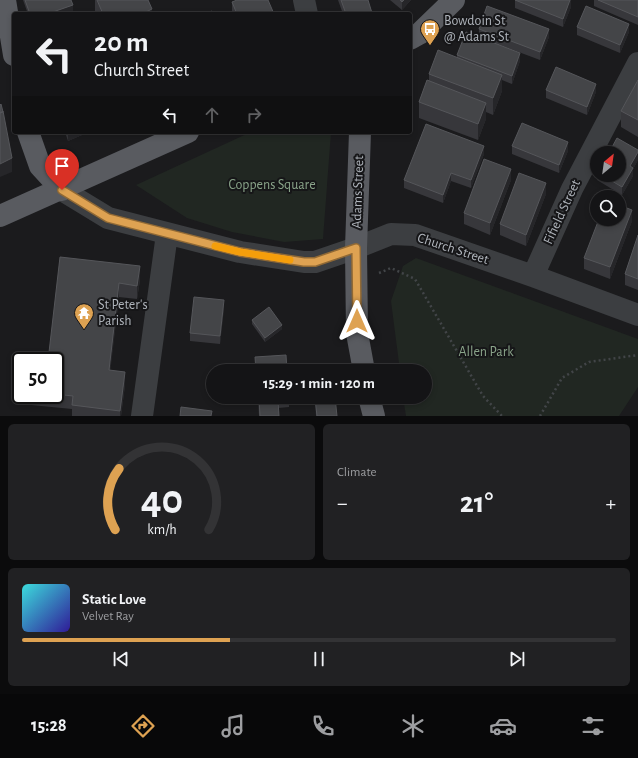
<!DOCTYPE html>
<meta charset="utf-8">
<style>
body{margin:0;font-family:"Alegreya Sans",sans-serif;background:#212123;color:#f1f3f6;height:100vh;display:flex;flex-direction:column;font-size:15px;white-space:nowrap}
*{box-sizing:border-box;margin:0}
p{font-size:13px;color:#9d9ea1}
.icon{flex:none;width:22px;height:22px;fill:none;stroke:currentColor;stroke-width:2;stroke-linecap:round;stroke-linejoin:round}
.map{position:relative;height:416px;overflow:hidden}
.panel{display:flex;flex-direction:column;gap:8px;padding:8px;background:#0b0b0c;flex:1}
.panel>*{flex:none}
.banner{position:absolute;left:12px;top:12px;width:400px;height:122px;border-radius:4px;box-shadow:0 2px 6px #0003,0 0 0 1px #333335;background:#141416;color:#f1f3f6;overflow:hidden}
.needle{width:26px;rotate:29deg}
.buttons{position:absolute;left:590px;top:146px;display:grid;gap:8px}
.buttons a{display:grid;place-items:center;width:36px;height:36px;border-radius:50%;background:#141416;box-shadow:0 2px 6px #0003,0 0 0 1px #333335;font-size:20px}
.speed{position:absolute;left:12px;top:352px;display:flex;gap:8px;font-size:20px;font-weight:700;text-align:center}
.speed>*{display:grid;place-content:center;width:52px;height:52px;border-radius:50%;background:#141416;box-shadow:0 2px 6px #0003,0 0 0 1px #333335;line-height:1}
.speed .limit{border:2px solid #111;border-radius:6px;background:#fff;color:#111}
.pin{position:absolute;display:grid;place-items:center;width:34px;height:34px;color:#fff;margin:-41px -17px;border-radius:50% 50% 50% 0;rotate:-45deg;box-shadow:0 0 4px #0007}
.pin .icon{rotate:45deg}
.me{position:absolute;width:44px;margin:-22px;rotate:0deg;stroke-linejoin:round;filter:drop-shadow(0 0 3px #0008)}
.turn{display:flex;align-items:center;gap:14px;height:84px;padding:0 16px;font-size:18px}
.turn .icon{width:52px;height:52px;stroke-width:2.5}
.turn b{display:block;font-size:28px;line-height:34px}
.lanes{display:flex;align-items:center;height:38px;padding:0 16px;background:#0003;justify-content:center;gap:20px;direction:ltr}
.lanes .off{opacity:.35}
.big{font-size:30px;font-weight:700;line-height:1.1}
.panel .card{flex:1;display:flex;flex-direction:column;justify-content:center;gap:6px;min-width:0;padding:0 14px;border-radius:6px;background:#212123}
.panel .dial{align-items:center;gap:0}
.dial svg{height:104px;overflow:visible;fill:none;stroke:#333335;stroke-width:7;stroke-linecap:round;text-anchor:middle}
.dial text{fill:#f1f3f6;stroke:none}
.song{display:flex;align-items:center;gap:12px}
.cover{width:48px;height:48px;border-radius:6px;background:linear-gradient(135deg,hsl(180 70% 55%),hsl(250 70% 35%))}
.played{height:4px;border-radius:2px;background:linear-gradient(90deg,#dea252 35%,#333335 35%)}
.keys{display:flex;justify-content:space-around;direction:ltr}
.heat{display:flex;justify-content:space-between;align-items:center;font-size:22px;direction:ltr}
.panel .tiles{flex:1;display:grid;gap:8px;grid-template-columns:1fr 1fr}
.card:last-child{grid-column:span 2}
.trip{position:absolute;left:206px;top:364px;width:226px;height:40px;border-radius:20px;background:#141416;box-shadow:0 2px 6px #0003,0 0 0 1px #333335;font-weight:700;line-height:40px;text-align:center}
.tab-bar{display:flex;height:64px;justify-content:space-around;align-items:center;background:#080809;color:#9d9ea1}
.tab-bar .icon{width:28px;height:28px}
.tab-bar .selected{color:#dea252}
.tab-bar b{font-size:18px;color:#f1f3f6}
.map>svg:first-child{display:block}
</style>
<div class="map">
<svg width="638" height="416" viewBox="0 0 638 416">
<rect width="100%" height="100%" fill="#1b1b1d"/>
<path fill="#212722" d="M251 132H331L323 239 284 242 232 232 187 218 136 185Z
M416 258 638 339V387L619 416H406L403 397H425V371H400L391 301 403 266Z"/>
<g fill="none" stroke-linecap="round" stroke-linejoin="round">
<path stroke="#424548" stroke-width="2.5" stroke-dasharray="2 3" stroke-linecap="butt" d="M379 273 391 268 415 279 483 396 502 416
M540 416 562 378 589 362 638 355"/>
<path stroke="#3c3e41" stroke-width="22" d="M304 0 307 14
M62 190 108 218 240 252 304 262H315L356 248 391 234 415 235 533 276 638 315
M533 276 572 189 638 63
M142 416 167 234"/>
<path stroke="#595b60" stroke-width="22" d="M5 0 14 55
M410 39 419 34 454 0
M28 132 40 166 62 190
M360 132 356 248 357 333 364 371
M0 216 188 132
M369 397 374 416"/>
</g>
<path fill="#37373b" d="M23 0H71L73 13 71 14H28Z
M95 0H148L152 14H96L95 11Z
M338 0H368L372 14H343Z
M390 0H411L402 10Z
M515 0H571V7L563 27 515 8Z
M594 0H638V25L594 6Z
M232 2 274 14H232Z
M577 27 629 32 620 53 577 35Z
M479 29 549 37 540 60 479 37Z
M457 55 520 61 512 84 502 80V91L493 115 486 112V119L478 140 419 118V102L429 81V74L457 57Z
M638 80V137L621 127V111Z
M546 90 596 92 587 115 546 98Z
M65 132H89L68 141Z
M512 146 568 151 559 173 512 154Z
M611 149 638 150V160L633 169V176L622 195 597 180V175H619Z
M484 154 471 188 451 181 443 203 404 188V180Z
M511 180 490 235 464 224V213Z
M546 194 526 246 500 235V224Z
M632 221 610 279 584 269V258Z
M638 235V290L625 285V274Z
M60 257 140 280 137 299 119 297 110 370 125 385 121 416H72V409L21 404V395H55V361Z
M224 308 220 344 190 341V333Z
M252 320 282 329 265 342 252 324Z
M258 397H289V407L278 408 279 416H259Z
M315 398 337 416H316Z"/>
<path fill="#262629" d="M404 0H411L402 10V2Z
M570 0H571V7L563 27V19Z
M73 5V13L71 14H47Z
M152 9V14H142Z
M629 24V32L620 53V45Z
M549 29V37L540 60V52Z
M520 53V61L512 84V76Z
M502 75V91L493 115V98Z
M596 84V92L587 115V107Z
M486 103V119L478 140V124Z
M68 132H89L68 141Z
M568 142V151L559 173V165Z
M484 146V154L471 188V180Z
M638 152V160L633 169V176L622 195V187L630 166Z
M12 158V172L0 177V164Z
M511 169V180L490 235V223Z
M451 173V181L443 203V195Z
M546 183V194L526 246V235Z
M632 210V221L610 279V267Z
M140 266V280L137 299V286Z
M119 283V297L109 383V370Z
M224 300V308L220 344V336Z
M282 325V329L265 342V338Z
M125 372V385L121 416H120V411Z"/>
<path fill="#444548" stroke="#55565a" d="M25 0H71L73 5 47 14H30Z
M97 0H148L152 9 142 14H103Z
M237 0H268L274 14H237L232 2Z
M341 0H368L372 13 370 14H346Z
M400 0H404L402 2Z
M515 0H570L563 19Z
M598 0H638V17Z
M487 6 549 29 540 52 479 29Z
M586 6 629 24 620 45 577 27Z
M212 11 213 14H206Z
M466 32 520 53 512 76 457 55Z
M438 50 502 75 493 98 429 74Z
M556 67 596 84 587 107 546 90Z
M427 80 486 103 478 124 419 102Z
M638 80V120L621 111Z
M1 104 3 112 0 113V105Z
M3 111 12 158 0 164V113Z
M522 123 568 142 559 165 512 146Z
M426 124 484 146 471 180 451 173 443 195 404 180Z
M617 138 638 150V152L630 166 633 168 622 187 602 175H619V153H603L607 147 611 149Z
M484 159 511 169 490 223 464 213Z
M519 173 546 183 526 235 500 224Z
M619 205 632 210 610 267 584 258 599 219H619Z
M638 235V279L625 274Z
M60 257 140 266 137 286 119 283 109 370 125 372 120 411 72 405 73 396 55 394V361H48Z
M194 297 224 300 220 336 190 333Z
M269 307 282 325 265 338 252 320Z
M286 355 287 371H256L255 357Z
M259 397H289V399L278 400 279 416H260Z
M329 397H335L337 416H317L315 398Z
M181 407 212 411 211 416H180Z"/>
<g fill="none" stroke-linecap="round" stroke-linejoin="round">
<g stroke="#906935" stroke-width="10">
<path id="route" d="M62 190 108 218 240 252 304 262H315L356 248 357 321"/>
</g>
<use href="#route" stroke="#dea252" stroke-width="7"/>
<path stroke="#f59e0b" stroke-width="7" d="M215 246 240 252 290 260"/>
</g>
<defs>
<g id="bus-pin" transform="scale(1)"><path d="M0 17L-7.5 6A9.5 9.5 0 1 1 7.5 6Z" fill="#dea252" stroke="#161618"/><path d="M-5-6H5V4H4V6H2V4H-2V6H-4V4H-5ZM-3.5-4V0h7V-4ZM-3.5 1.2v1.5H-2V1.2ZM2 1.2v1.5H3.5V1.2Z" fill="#fff"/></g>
<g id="temple-pin" transform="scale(1)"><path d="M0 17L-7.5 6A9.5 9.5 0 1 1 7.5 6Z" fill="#dea252" stroke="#161618"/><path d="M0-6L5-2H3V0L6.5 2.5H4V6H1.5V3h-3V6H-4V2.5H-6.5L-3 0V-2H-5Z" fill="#fff"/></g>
</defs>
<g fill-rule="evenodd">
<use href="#bus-pin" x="430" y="29"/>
<use href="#temple-pin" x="84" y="313"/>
</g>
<g text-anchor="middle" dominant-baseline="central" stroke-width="4" stroke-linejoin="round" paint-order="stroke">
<g font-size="14" fill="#afb4bb" stroke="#161618" text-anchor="start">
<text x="444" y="21">Bowdoin St<tspan x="444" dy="16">@ Adams St</tspan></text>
<text x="98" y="305">St Peter's<tspan x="98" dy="16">Parish</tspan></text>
</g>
<g font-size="14" fill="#89a389" stroke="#161618">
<text x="272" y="185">Coppens Square</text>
<text x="486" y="352">Allen Park</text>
</g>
<g font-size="14" fill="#afb4bb" stroke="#161618">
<text transform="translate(358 192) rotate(-88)">Adams Street</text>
<text transform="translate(562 212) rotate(-65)">Fifield Street</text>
<text transform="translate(453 249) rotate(18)">Church Street</text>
</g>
</g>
</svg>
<div class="buttons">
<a><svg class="needle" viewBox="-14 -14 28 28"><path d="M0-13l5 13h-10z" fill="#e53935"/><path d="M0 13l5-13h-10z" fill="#9d9ea1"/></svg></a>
<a><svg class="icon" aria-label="search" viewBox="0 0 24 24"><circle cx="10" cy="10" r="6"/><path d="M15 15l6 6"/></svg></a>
</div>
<div class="speed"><div class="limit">50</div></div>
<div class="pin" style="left:62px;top:190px;background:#d93025"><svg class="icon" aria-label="arrive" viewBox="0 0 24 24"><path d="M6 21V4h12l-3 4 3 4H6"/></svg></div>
<svg class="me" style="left:357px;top:321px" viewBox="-20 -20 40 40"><path d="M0-17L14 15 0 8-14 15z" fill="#dea252" stroke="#fff" stroke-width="4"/></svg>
<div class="trip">15:29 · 1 min · 120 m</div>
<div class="banner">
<div class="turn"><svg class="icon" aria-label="left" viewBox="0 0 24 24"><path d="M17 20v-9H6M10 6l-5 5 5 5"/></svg><div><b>20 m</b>Church Street</div></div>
<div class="lanes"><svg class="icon" aria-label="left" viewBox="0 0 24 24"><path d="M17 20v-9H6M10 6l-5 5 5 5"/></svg><svg class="icon off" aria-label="ahead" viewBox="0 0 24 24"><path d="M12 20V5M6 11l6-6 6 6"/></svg><svg class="icon off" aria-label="right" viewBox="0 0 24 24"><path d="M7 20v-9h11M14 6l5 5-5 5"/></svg></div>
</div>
</div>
<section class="panel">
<div class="tiles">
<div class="card dial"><svg viewBox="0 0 100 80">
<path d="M14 69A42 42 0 1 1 86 69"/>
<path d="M14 69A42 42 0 0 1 17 22" stroke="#dea252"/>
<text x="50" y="56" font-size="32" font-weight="700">40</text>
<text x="50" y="72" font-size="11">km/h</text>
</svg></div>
<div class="card"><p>Climate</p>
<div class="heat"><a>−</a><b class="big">21°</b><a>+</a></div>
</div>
<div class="card">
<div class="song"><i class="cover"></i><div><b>Static Love</b><p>Velvet Ray</p></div></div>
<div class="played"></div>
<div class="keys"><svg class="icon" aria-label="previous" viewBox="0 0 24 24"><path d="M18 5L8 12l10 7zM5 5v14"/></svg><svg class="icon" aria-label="pause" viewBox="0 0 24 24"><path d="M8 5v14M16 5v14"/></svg><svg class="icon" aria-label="next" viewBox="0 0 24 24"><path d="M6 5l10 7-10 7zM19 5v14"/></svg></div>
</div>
</div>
</section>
<nav class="tab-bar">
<b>15:28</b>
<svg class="icon selected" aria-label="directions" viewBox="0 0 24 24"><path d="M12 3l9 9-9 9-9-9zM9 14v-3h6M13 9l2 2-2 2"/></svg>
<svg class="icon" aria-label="music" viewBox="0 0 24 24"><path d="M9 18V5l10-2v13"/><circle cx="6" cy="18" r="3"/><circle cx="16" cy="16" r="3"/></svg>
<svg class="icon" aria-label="phone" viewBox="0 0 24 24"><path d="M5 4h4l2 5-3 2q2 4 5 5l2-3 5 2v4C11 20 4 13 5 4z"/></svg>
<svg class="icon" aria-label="climate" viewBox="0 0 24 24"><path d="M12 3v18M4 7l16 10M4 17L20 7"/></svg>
<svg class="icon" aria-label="car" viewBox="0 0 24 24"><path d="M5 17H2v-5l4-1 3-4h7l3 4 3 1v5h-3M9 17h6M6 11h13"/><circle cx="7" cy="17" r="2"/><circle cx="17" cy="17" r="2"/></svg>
<svg class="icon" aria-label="filters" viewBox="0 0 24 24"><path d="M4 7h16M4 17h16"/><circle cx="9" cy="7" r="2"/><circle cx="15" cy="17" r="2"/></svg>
</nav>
